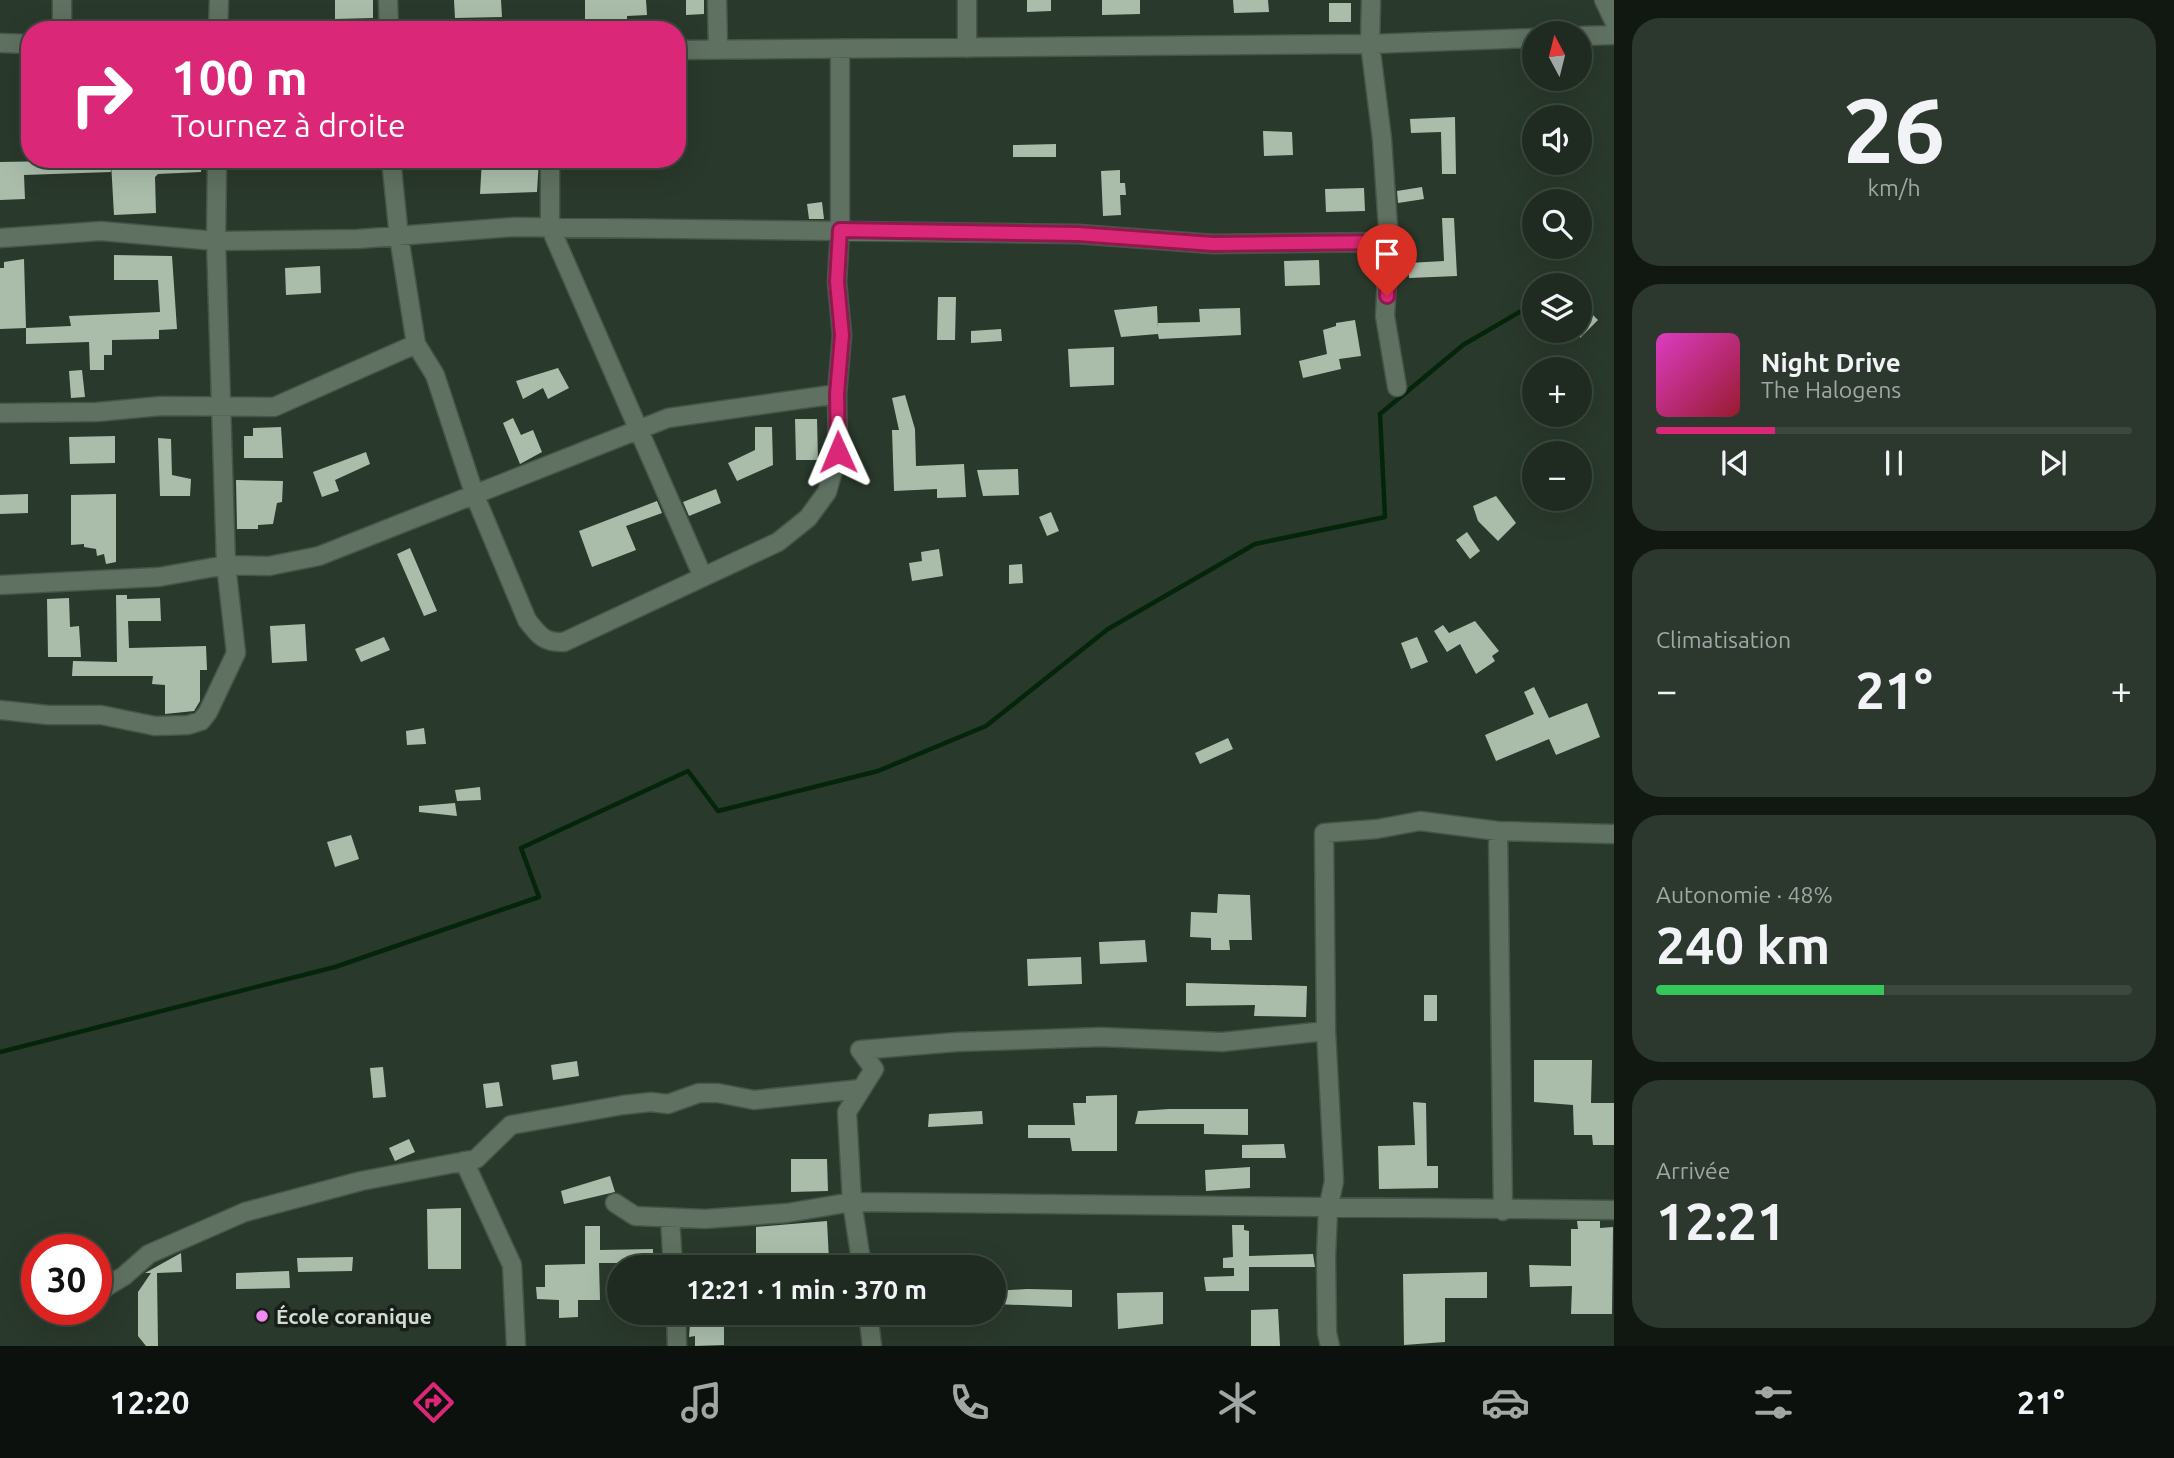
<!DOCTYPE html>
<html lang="fr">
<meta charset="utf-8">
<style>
body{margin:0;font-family:Ubuntu,sans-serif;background:#2c372d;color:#f1f3f6;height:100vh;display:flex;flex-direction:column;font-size:26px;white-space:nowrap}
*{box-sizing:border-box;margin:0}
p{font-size:23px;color:#a1a7a5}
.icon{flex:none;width:38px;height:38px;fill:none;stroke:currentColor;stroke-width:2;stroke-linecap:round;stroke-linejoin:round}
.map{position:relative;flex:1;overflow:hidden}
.panel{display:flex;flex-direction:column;gap:18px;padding:18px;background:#111812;width:560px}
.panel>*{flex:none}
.guide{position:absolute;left:21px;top:21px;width:665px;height:147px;border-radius:28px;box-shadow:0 7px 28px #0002,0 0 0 2px #3c473e;background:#db2777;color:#fff;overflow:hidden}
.needle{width:46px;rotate:353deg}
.controls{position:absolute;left:1522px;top:21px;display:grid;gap:14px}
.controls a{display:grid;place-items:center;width:70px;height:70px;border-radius:50%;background:#1f2b20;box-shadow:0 7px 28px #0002,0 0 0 2px #3c473e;font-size:35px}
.speed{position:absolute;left:21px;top:1234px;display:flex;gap:14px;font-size:35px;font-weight:700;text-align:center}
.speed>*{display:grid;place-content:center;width:91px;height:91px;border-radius:50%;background:#1f2b20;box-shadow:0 7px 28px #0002,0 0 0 2px #3c473e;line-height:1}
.speed .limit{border:10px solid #d22;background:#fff;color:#111}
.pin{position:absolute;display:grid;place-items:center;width:60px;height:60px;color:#fff;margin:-72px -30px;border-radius:50% 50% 50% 0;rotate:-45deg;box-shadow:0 0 7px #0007}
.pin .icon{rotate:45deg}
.me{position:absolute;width:77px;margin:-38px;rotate:359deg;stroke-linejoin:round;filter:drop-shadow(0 0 5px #0008)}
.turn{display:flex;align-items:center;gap:24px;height:147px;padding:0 35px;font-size:32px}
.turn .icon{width:91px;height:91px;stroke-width:2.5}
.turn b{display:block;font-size:49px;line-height:60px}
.big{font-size:52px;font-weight:700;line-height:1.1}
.panel .widget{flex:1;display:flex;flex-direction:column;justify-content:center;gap:10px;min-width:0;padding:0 24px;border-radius:28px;background:#2c372d}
.panel .dial{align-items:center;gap:0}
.dial b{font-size:91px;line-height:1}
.song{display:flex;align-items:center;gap:21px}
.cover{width:84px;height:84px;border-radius:10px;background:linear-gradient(135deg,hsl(310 70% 55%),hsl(350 70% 35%))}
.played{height:7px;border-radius:4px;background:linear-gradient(90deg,#db2777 25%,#3c473e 25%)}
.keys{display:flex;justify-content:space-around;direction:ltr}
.heat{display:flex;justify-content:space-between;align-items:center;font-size:38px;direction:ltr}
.charge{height:10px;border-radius:5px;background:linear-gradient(90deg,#34c759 48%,#3c473e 0)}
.trip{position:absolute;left:607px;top:1255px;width:399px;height:70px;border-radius:35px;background:#1f2b20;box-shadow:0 7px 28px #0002,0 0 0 2px #3c473e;font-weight:700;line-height:70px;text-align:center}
.tab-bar{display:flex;height:112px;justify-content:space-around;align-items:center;background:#0c110d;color:#a1a7a5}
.tab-bar .icon{width:49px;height:49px}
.tab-bar .on{color:#db2777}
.tab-bar b{font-size:32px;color:#f1f3f6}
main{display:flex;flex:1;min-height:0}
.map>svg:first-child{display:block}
</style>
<main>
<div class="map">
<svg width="1614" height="1346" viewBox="0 0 1614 1346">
<rect width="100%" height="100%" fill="#29392b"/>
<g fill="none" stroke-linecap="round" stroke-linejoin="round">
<path stroke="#05250b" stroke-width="4.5" d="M0 1052 335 967 539 897 521 848 688 771 718 811 878 771 986 726 1108 629 1255 544 1385 517 1380 414 1463 345 1535 303"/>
</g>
<path fill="#aabdab" d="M335 0H373V18L335 19Z
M454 0H501L502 17 455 18Z
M585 0H646L647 15 627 16V22L585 21Z
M686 0H704V14L686 15Z
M1027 0H1051V11L1027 12Z
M1102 0H1140V14L1102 15Z
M1233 0H1268L1269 12 1234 13Z
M1329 3H1351V22H1329Z
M1455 117 1456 174H1442L1441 132 1411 133 1410 119Z
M1263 131 1292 132 1293 155 1264 156Z
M1056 144V157H1013V145Z
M201 159V172L158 174 155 177 156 213 114 215 111 162H126V165Z
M482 159H539L537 192 480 194Z
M110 160 111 172 24 175 25 199 0 200V162Z
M1120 170V183H1125L1126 195H1120L1121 215 1103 216 1101 171Z
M1422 187 1424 199 1398 203 1397 191Z
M1364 188 1365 211 1326 212 1325 189Z
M822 202 824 219H809L807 204Z
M1442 218H1454L1457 276 1409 278 1408 263 1444 261Z
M114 255 172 256 177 329 159 330V339L112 340V355H104V370H90L89 342 26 344V328L0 329V268H4V262L24 259 26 328 71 326 69 316 160 312 158 280H114Z
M1319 260 1320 285 1285 286 1284 261Z
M320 266 321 293 286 295 285 268Z
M938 297H956L955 340H937Z
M1157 306 1158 329V323L1200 322 1199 309 1240 308 1241 335 1159 339 1158 334 1121 337 1114 310Z
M1588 310 1598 320 1580 338V317Z
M1355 320 1361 356 1339 359 1341 369 1303 378 1299 361 1327 354 1323 330 1336 326V323Z
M1001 329 1002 341 971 343V331Z
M1114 347V385L1070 387 1068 349Z
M558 368 569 388 548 399 543 388 523 399 516 381Z
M82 370 85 397 71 398 69 371Z
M905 395 915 429 916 466 964 464 966 497 937 498V489L894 491 892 430H899L892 398Z
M513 418 521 435 533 430 542 452 520 464 503 423Z
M795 419H817L818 460H796Z
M281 427 283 458H244V436H253V428Z
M755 427H772L773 465 737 481 728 463 755 450Z
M115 436V463L70 464 69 437Z
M158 438 171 439 172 475 191 479 190 496H160Z
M366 452 370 464 335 480 339 491 322 497 313 472Z
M1018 469 1019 495 983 496 977 470Z
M236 480 283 481 282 502 277 503 273 524 258 525V529H237Z
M716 489 721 503 689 516 683 502Z
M28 494V513L0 514V495Z
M116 494V562L106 564 104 554 97 556 96 549 84 547V544L71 545V495Z
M1496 496 1516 523 1498 541 1478 521 1473 506Z
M657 501 662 513 626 526 636 550 592 567 579 531Z
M1051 512 1059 531 1047 536 1039 517Z
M1467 532 1480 551 1470 559 1456 540Z
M410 548 437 611 424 616 397 554Z
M939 549 943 576 912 581 909 563 922 561 921 552Z
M1022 564 1023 583 1009 584V565Z
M116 595H127V599L160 598 161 621H128L129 648 206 646 207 670H200V701L194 711 165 714V685L152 684 153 676H72L73 661 117 662Z
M69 598 70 627 79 626 81 657H48L47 599Z
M1475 621 1499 651 1492 656 1495 661 1476 674 1460 644 1447 652 1434 631 1443 625 1449 633Z
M305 624 307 661 272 663 270 626Z
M384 637 390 650 361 662 355 649Z
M1417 637 1428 662 1411 669 1401 643Z
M1534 687 1549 718 1587 703 1600 737 1556 755 1549 739 1496 761 1485 735 1534 714 1524 692Z
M424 728 426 744 407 745 406 731Z
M1228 738 1233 749 1200 764 1195 753Z
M480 787 481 800 457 801 455 790Z
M455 803 457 816 419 812V806Z
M351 835 359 859 335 867 327 842Z
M1218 894 1250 895 1252 940H1229L1230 950H1211V938L1190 937 1191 912 1217 913Z
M1145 940 1147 962 1100 964 1099 942Z
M1081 957 1082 984 1028 986 1027 959Z
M1186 983 1307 986 1306 1017 1254 1016 1255 1005 1186 1006Z
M1424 995H1437V1021H1424Z
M1534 1060H1592L1591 1103H1614V1145H1593L1592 1135H1574L1573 1105 1534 1102Z
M577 1061 579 1076 553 1080 551 1065Z
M383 1067 386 1097 373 1098 370 1068Z
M499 1082 503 1106 486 1108 483 1084Z
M1117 1095V1151H1072L1070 1138H1028V1125H1075L1073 1103H1086V1096Z
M1413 1102 1426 1103 1427 1166H1438V1188L1379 1189 1378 1146 1415 1145Z
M1169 1109H1248V1135L1204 1134V1124H1135L1138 1111Z
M982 1111 983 1124 928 1127 929 1114Z
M409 1139 415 1152 395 1161 389 1148Z
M1284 1144 1286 1158H1242V1145Z
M791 1159H827L828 1191 791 1192Z
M1250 1167V1188L1206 1191 1205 1170Z
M610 1176 615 1192 564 1204 561 1191Z
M461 1208V1269H428L427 1209Z
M827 1221 829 1260 756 1261V1227Z
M1577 1221H1600V1228L1613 1227 1612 1314H1571L1572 1286 1530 1287 1529 1265 1571 1266V1229H1578Z
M1232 1225H1244V1230L1249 1231V1256L1313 1254 1315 1267H1249V1291H1206L1204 1277 1234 1276V1268H1223V1258L1233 1257Z
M585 1226H600V1250L653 1249V1263H599L600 1300H578V1317L559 1318V1300L537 1299 536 1287H545V1265L585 1264Z
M181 1253 182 1272 157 1273 158 1346H146L138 1336V1292L151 1273H145Z
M353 1257 352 1271 298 1272 297 1258Z
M289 1271 290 1288 236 1289V1273Z
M1487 1272V1298H1445V1342L1404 1345 1403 1274Z
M1027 1289 1072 1290V1307L994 1304V1291Z
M1163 1292V1324L1118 1329 1117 1293Z
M1278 1309 1280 1346H1251V1310Z
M724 1321V1345L695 1346V1336L689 1337 690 1323Z"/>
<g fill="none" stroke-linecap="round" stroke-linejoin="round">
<g stroke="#475548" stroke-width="21">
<path id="minor" d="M62 0V30
M388 0 389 30
M717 0 718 49
M967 0V48
M1371 0 1370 44 1382 139 1389 242 1385 316 1397 387
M1604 0 1614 21
M218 30 219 0
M1580 36 1614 35
M0 43 30 44
M677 50 1370 44 1535 38
M391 159 399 237 416 344 435 375 475 496 527 620C539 636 545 643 564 642L778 542 808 518 827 492 838 452 837 394 842 335 837 282 840 230V49
M550 159V227L703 577
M0 238 101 231 216 241 358 239 514 227 1078 234 1213 244 1389 242
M0 413 97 412 161 406 274 407 416 344
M0 585 159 577 226 565 269 566 319 556 668 418 837 394
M0 710 48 715H101L155 726 188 725 201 721 208 712 236 653 226 565 216 241 217 159
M1498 831 1503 1211
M860 1050 957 1042 1101 1037 1222 1042 1326 1031
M860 1050 874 1069 847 1112 852 1202 862 1267
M464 1161 512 1265 516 1346
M615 1203 635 1216 705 1219 787 1213 852 1202 1614 1210
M670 1218 673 1267
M96 1293 124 1276 149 1254 245 1212 361 1181 476 1159 511 1125 623 1105 651 1102 668 1104 699 1093H718L754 1100 861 1089
M676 1312 677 1346
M868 1312 872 1346
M1330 1346 1327 1333 1326 1257 1328 1209 1334 1181 1326 1031 1324 833 1377 829 1420 821 1498 831 1614 834"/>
</g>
<use href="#minor" stroke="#5f7160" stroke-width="18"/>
</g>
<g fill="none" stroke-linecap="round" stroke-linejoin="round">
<g stroke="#8e194d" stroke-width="18">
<path id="route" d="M838 452 837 394 842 335 837 282 840 230 1078 234 1213 244 1389 242 1387 296"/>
</g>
<use href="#route" stroke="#db2777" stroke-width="12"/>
</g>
<circle fill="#f28af3" stroke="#171e18" stroke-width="2.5" cx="262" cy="1316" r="7"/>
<g text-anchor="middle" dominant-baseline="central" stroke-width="7" stroke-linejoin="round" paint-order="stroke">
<g font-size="21" font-weight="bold" fill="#d1dbd2" stroke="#171e18" text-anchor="start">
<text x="276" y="1316">École coranique</text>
</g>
</g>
</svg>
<div class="controls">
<a><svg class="needle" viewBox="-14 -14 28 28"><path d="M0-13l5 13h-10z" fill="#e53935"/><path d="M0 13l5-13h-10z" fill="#a1a7a5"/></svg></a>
<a><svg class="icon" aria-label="sound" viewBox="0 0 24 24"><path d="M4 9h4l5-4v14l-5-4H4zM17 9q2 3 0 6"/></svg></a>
<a><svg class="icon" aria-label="search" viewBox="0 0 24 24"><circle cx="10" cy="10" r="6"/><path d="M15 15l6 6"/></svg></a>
<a><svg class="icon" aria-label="layers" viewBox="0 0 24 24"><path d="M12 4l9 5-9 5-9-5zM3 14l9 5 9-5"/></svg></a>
<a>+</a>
<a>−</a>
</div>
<div class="speed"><div class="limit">30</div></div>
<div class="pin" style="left:1387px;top:296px;background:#d93025"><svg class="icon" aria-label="arrive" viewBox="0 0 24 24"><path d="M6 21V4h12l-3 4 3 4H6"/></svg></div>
<svg class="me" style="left:838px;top:452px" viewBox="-20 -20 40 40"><path d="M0-17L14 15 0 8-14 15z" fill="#db2777" stroke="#fff" stroke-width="4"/></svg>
<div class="trip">12:21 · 1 min · 370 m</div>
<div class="guide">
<div class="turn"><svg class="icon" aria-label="right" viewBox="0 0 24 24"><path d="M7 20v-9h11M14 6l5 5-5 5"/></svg><div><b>100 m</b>Tournez à droite</div></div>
</div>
</div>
<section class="panel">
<div class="widget dial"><b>26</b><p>km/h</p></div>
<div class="widget">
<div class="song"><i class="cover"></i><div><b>Night Drive</b><p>The Halogens</p></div></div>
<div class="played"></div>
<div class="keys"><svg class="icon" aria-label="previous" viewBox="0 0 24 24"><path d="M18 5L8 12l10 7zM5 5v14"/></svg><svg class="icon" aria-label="pause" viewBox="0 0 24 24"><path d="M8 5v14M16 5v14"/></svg><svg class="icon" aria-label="next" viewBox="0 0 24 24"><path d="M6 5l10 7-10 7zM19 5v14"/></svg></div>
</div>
<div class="widget"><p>Climatisation</p>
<div class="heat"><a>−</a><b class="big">21°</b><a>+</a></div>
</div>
<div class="widget"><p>Autonomie · 48%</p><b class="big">240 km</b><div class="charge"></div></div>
<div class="widget"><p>Arrivée</p><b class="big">12:21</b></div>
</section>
</main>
<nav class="tab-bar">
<b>12:20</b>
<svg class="icon on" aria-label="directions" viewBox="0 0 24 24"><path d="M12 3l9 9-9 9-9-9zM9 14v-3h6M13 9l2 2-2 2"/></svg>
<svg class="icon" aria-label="music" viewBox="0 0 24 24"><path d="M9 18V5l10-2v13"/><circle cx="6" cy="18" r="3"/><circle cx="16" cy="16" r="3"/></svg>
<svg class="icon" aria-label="phone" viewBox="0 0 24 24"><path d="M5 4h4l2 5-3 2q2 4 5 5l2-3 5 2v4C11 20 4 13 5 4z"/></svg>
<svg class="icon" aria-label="climate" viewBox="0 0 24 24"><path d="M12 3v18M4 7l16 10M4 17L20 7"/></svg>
<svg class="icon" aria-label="car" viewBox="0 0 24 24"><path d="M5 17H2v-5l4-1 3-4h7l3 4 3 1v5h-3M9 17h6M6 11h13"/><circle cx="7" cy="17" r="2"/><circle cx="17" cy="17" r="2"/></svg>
<svg class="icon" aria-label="filters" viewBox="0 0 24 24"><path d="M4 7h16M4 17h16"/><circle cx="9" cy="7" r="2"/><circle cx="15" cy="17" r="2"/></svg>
<b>21°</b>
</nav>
